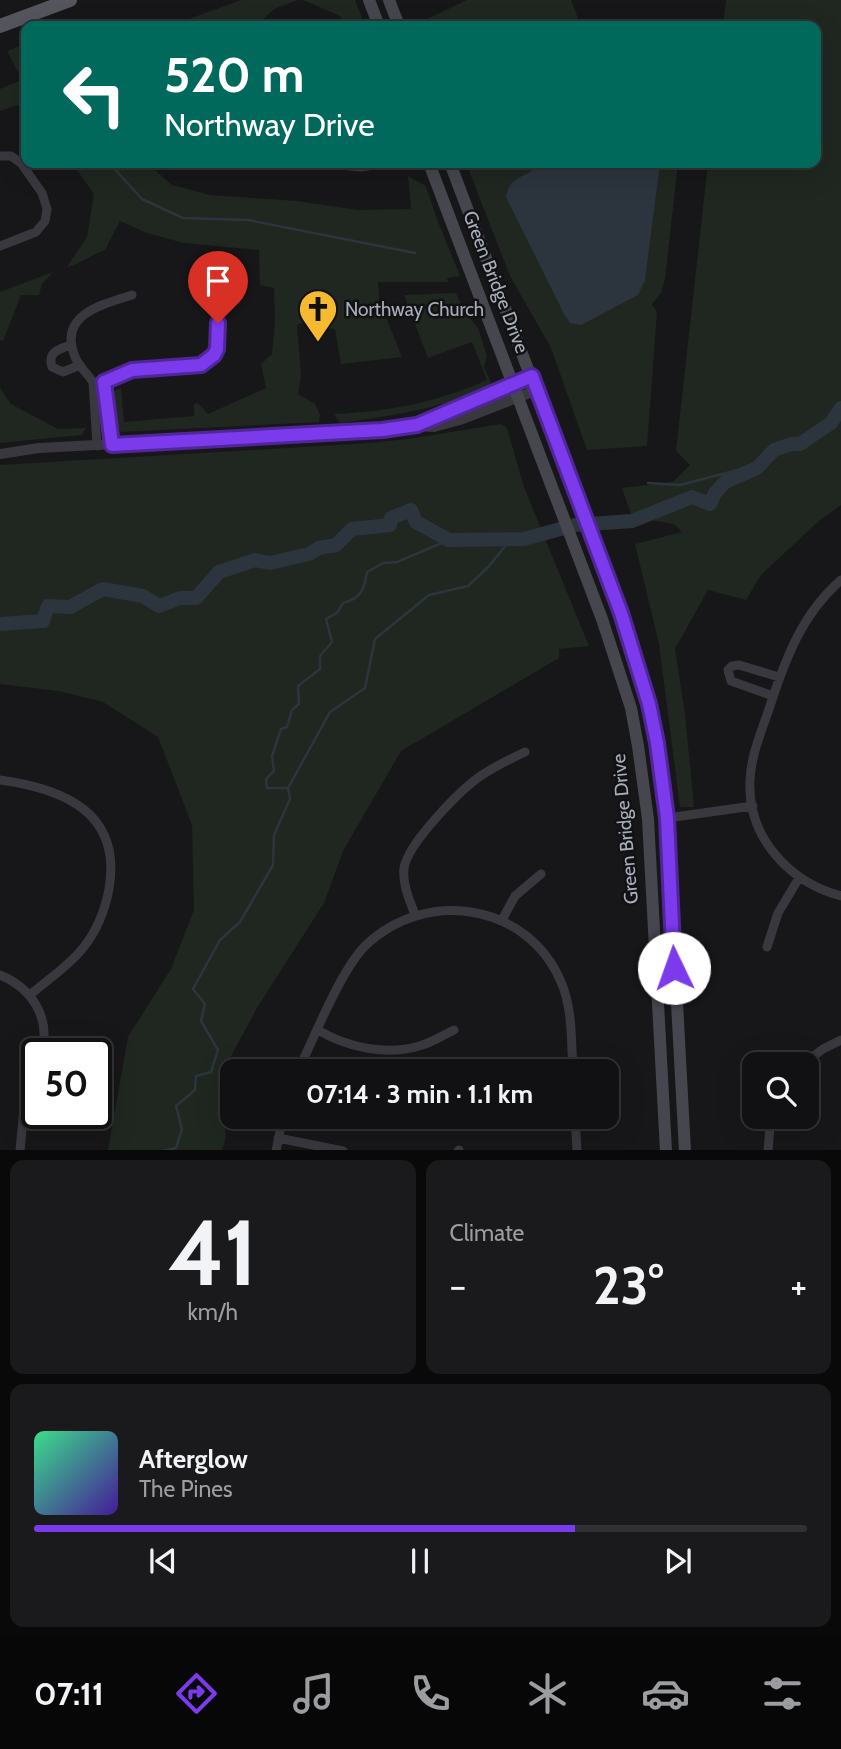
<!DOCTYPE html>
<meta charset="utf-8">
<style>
body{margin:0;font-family:Cabin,sans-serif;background:#1a1a1c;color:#f1f3f6;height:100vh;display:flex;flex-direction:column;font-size:26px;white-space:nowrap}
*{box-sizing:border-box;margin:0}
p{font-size:23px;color:#9c9da0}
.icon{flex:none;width:38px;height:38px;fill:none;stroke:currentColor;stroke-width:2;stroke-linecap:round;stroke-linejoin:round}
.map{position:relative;height:1150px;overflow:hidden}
.side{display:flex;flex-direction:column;gap:10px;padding:10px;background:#09090a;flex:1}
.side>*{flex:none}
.banner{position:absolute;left:21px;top:21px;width:800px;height:147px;border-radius:14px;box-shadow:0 7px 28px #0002,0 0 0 2px #303133;background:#00695c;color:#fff;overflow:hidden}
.buttons{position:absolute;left:742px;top:1052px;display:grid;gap:14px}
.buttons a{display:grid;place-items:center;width:77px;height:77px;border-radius:14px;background:#111113;box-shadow:0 7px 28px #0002,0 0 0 2px #303133;font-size:35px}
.speed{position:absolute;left:21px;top:1038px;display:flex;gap:14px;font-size:35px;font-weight:700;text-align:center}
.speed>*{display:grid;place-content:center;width:91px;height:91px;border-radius:50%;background:#111113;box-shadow:0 7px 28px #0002,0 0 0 2px #303133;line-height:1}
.speed .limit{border:4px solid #111;border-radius:10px;background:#fff;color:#111}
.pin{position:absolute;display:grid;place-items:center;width:60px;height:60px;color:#fff;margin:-72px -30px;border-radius:50% 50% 50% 0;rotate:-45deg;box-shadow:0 0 7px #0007}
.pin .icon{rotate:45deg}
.me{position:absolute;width:77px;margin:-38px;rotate:357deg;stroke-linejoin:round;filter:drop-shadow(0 0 5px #0008)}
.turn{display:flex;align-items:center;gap:24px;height:147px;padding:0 28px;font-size:32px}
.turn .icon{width:91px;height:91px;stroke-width:2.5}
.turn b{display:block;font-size:49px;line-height:60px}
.big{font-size:52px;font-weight:800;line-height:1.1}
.side .tile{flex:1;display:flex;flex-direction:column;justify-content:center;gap:10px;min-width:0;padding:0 24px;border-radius:14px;background:#1a1a1c}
.side .dial{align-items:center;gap:0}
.dial b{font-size:91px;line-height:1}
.song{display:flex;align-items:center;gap:21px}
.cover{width:84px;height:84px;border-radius:10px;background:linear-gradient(135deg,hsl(150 70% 55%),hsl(260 70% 35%))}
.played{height:7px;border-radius:4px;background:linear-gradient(90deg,#7c3aed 70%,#303133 70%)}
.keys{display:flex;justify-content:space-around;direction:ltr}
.heat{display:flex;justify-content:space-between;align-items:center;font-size:38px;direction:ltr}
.side .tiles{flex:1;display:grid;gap:10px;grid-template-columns:1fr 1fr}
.tile:last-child{grid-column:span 2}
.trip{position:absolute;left:220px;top:1059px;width:399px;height:70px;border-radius:14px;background:#111113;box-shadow:0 7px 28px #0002,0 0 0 2px #303133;font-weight:800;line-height:70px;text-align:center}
.menu{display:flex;height:112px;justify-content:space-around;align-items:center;background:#070708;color:#9c9da0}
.menu .icon{width:49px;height:49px}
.menu .current{color:#7c3aed}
.menu b{font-size:32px;color:#f1f3f6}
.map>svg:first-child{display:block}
</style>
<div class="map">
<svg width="841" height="1151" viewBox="0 0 841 1151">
<rect width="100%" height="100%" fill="#171719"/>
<path fill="#1f2720" d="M241 0H298L274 9 258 24 170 26Z
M303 0H355L365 26H344L340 16Z
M467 0H571L581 26H416L417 24Z
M726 0H841V505L820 520 761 575 746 600 708 590 675 649 685 714 694 807H680L659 644 635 544 682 532 674 524 632 517 622 488 673 482 690 465 676 451 708 163H816V26H723Z
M26 44V112L17 105 0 111V89L22 80 7 51Z
M72 163H147L172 185 210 195 296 201 358 210 411 209 408 176 426 186 437 219 460 276 447 278 448 282H378L379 300 402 357 341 364 335 329 313 326 305 322 297 325 301 375 298 394 315 404 320 415 319 422 121 432 117 426 114 391 121 388 124 422 194 416V404L198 403 208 414 266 388 261 364 272 354 275 321 274 288 260 285 259 250 184 243 147 233 120 221 105 250C92 254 79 265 67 267L87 237 94 194Z
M466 163H678L665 279 661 293 652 304 657 312 647 446 587 450 551 348 510 276Z
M53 272 42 284 39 295H21L3 341 0 340V292Z
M456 293 464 311 478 328 487 356 484 367 493 387C443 407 394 416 340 423L334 414C392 411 434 403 487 380L472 342 428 358 404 295Z
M0 388 11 404 58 429 86 428 82 435 0 443Z
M501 424 507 428 524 487 589 646 559 649V658L401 751 343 851 324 903 257 1008 230 1058 225 1141 222 1150H108L128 1037 171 969 194 910 192 825 158 737 103 702 58 691 0 684V465L370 443 408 439Z"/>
<path fill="#2c353d" d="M542 163H660L645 280 638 295 581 325 570 323 564 314 506 197C509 175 528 178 542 163Z"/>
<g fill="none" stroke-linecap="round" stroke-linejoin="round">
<path stroke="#2c353d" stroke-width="2.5" d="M109 163 142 199 183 218 248 220 415 253
M648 483 680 485 761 464
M288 788 330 712 365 688 375 639 429 595 468 586 489 566 510 540
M163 1151 176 1148 182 1129 176 1106 195 1090 196 1076 211 1072 218 1050 201 1021 205 1004 193 989 220 940 240 922 273 865 274 835 290 799 288 788H267L266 779 274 771 272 756 281 729 287 727 292 710 299 704 298 686 320 669V656L332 642 326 619 337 613 343 603C362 598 364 589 367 572L383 563 397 562 449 540"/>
<path stroke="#2c353d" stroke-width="14" d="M0 624 43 621 48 606 70 607 103 589 143 596 159 606 180 598H196L219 572 255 560 270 563 309 554 319 548 336 545 352 529 390 525 391 518 411 510 416 522 449 540 524 539 575 525 632 521 692 497 710 504 715 493 725 482 757 468 774 450 791 444H800L831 423 841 408"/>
<path stroke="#38383e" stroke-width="9" d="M0 156H11L21 163 42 193 47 209 45 221 36 232 0 246
M320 163 361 167 389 163
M392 163 402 165 409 163
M71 345C59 349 47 352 52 367L63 372 80 365
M93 382 97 446
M104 382 132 370 193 366 209 360 217 349 218 306
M104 382H93C87 373 77 365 74 354 59 314 104 304 132 295
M104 382 112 445
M841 580C803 613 786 657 771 703 763 728 751 754 750 780 747 837 789 882 841 896
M773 696 731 681 728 670 732 666 739 665 779 677
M0 780C65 789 122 813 109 889 105 910 96 932 83 948 69 966 47 980 30 995
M667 818 753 806
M415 915C410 901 402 884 404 868 408 843 461 789 482 775 496 766 510 759 525 752
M502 920 515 896 541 874
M767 947 778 913 799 878
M0 975C32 988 52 1019 41 1054
M318 1030C346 1047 386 1056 419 1046 431 1043 443 1035 454 1030
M803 1064 823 1049 841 1040
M298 1071C315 1036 340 971 366 945 426 888 528 903 561 982 573 1009 571 1042 573 1071
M575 1116 577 1151
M278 1138 343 1151
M20 1151 24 1107 37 1067
M276 1151 283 1116
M458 1151 459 1150
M768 1151 771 1116"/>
<path stroke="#38383e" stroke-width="10" d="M417 426 532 376
M0 454 39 448 382 430 417 426 434 427 460 420 537 390"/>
<path stroke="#46474e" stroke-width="12" d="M369 0 379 26
M389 0 399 26
M429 163 602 619 631 708 638 746 648 819 666 1151
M450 163 620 613 649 704 657 743 667 818 685 1151"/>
<path stroke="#54555d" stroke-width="14" d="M0 26 70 0"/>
</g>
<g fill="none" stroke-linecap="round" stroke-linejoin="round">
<g stroke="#51269a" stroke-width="18">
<path id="route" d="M218 323 217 349 214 355 201 365 132 370 104 382 112 445 382 430 417 425 532 376 621 613 649 704 657 743 667 818 674 968"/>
</g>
<use href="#route" stroke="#7c3aed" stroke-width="12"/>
</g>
<defs>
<g id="church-pin" transform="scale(2.0125)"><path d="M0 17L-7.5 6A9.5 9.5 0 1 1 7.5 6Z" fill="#f6ba31" stroke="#121214"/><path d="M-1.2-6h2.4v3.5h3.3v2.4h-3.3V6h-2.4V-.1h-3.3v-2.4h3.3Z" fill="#111"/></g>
</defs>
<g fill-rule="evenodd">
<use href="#church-pin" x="318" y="309"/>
</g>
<g text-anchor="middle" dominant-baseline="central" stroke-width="5" stroke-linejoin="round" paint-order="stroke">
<g font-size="19" fill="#a8adb9" stroke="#121214">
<text transform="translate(496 282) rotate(69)">Green Bridge Drive</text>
<text transform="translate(625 829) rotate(-95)">Green Bridge Drive</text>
</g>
<g font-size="19" fill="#a8adb9" stroke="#121214" text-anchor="start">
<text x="345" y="309">Northway Church</text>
</g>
</g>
</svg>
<div class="buttons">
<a><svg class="icon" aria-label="search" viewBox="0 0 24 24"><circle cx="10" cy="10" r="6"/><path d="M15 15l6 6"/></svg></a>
</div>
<div class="speed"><div class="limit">50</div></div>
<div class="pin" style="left:218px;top:323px;background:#d93025"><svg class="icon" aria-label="arrive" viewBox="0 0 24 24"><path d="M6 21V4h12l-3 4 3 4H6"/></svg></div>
<svg class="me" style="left:674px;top:968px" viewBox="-20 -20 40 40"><circle r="19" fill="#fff"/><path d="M0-13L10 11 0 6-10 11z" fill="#7c3aed"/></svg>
<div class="trip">07:14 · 3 min · 1.1 km</div>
<div class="banner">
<div class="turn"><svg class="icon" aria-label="left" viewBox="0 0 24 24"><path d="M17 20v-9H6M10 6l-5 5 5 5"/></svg><div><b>520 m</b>Northway Drive</div></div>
</div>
</div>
<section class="side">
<div class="tiles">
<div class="tile dial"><b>41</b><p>km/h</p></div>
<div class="tile"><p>Climate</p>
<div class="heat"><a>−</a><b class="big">23°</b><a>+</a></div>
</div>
<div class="tile">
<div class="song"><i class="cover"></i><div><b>Afterglow</b><p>The Pines</p></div></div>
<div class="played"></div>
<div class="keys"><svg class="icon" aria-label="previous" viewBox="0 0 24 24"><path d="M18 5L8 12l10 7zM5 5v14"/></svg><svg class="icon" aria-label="pause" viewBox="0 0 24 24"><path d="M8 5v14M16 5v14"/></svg><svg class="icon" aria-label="next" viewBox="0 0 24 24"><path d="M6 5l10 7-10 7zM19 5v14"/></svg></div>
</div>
</div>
</section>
<nav class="menu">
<b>07:11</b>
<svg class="icon current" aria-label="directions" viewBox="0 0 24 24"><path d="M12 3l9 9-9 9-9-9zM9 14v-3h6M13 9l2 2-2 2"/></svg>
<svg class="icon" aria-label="music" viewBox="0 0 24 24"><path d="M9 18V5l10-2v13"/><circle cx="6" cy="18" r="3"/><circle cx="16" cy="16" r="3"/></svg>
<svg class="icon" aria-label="phone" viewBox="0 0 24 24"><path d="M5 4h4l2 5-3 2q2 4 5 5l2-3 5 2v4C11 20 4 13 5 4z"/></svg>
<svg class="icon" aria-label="climate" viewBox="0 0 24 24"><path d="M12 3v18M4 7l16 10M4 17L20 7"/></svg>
<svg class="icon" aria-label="car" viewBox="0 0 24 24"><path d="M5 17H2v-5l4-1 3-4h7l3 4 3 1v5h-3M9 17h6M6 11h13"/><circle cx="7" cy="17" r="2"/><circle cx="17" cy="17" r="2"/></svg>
<svg class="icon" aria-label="filters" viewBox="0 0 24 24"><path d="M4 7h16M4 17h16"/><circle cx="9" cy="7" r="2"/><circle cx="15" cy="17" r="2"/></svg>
</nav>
